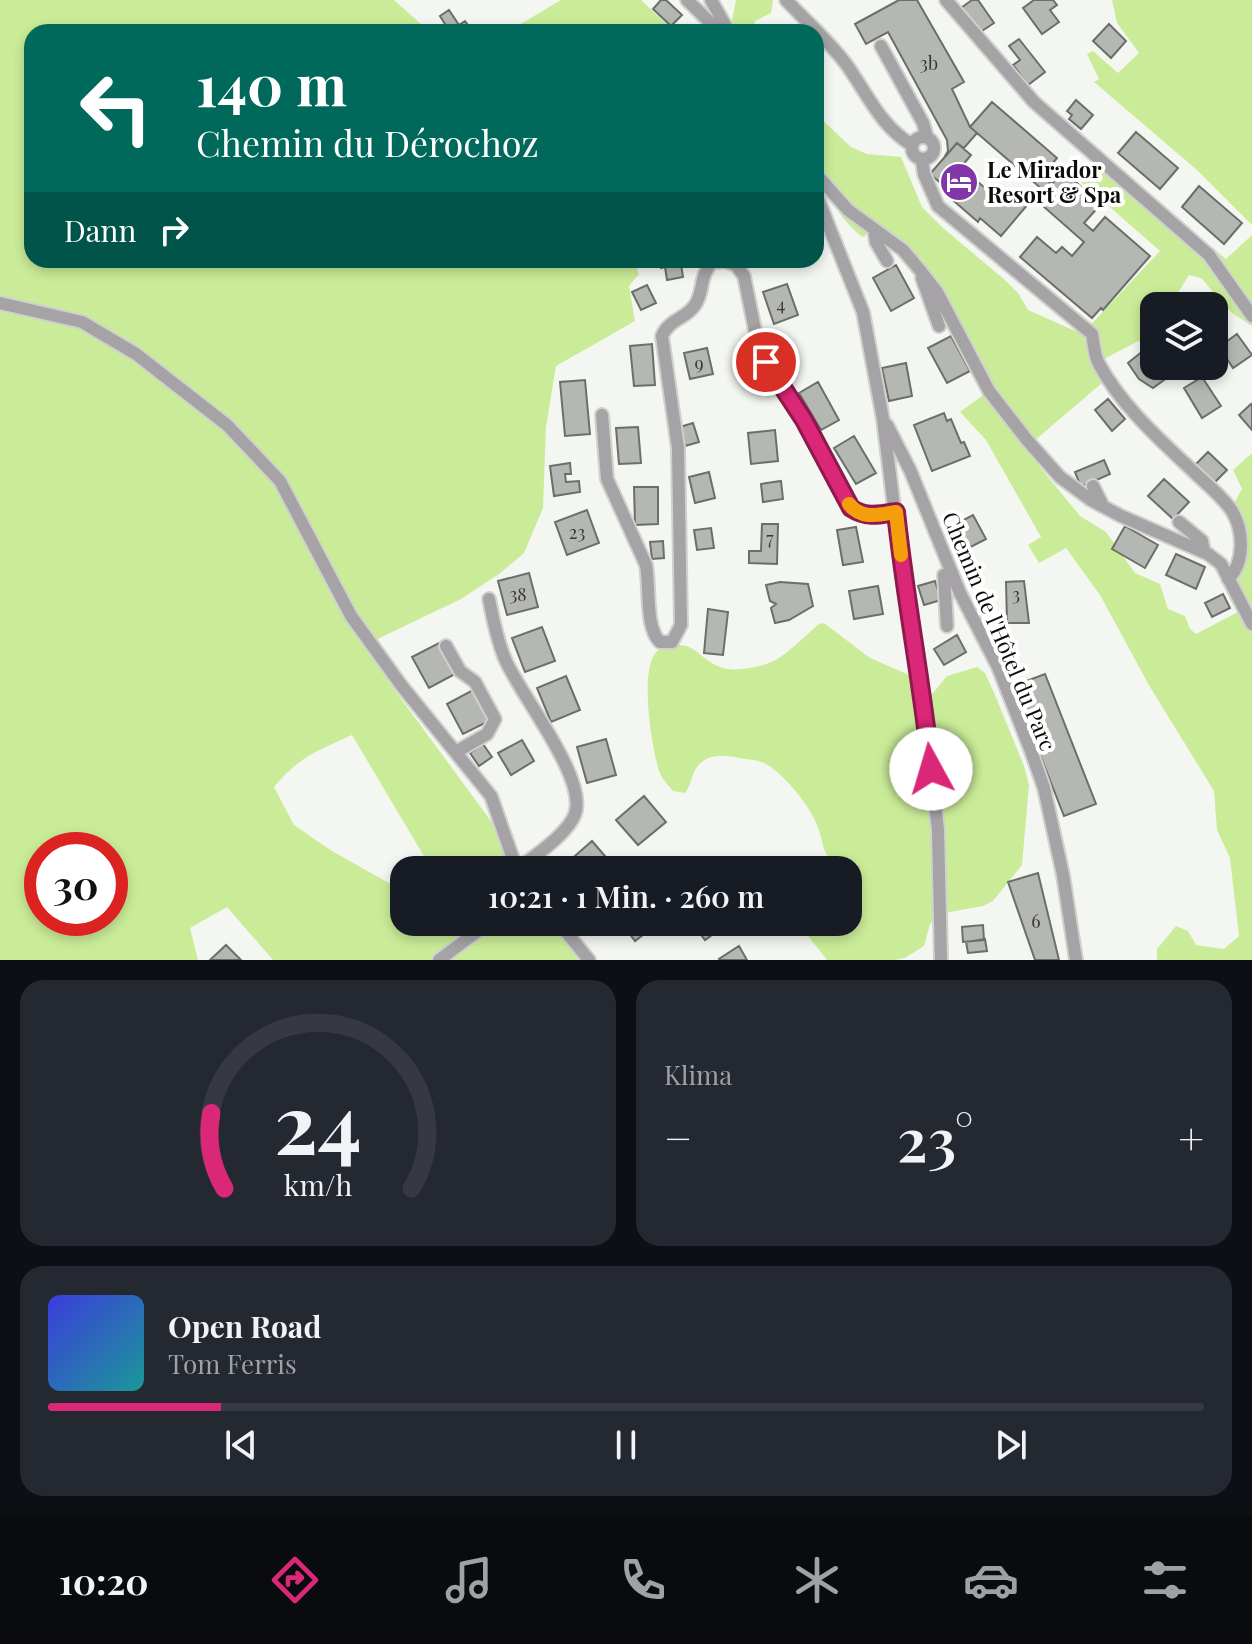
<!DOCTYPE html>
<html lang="de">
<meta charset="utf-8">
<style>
body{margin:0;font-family:"Playfair Display",serif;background:#242831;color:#f1f3f6;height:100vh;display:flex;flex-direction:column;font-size:30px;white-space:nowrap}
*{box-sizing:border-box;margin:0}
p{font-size:26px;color:#9ea1a6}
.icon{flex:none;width:44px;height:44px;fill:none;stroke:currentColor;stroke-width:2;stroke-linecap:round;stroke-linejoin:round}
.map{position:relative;height:960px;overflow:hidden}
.side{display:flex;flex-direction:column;gap:20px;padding:20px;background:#0d0f14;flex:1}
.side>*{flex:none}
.banner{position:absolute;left:24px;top:24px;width:800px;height:244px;border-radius:24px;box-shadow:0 4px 12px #0003;background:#00695c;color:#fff;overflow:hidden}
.buttons{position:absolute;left:1140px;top:292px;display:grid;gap:16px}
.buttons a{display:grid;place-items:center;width:88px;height:88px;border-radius:16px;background:#171b24;box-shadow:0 4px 12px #0003;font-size:40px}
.speed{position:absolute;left:24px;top:832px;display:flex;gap:16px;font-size:40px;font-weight:700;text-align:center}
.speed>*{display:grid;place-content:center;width:104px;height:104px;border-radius:50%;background:#171b24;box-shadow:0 4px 12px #0003;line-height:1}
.speed .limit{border:12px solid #d22;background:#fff;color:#111}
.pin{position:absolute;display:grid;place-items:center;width:68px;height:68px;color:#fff;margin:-34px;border:4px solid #fff;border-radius:50%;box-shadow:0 2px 8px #0007}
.me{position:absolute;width:88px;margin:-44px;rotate:354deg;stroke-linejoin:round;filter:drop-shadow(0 0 6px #0008)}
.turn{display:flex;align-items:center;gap:28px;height:168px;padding:0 40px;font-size:36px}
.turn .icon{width:104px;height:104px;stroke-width:2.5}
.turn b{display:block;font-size:56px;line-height:68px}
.then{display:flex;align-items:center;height:76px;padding:0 40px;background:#0003;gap:16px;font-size:30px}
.big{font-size:60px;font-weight:600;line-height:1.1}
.side .card{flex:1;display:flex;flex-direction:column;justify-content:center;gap:12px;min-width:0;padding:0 28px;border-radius:24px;background:#242831}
.side .dial{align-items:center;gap:0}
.dial svg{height:208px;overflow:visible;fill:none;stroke:#363941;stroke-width:7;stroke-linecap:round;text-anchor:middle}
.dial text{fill:#f1f3f6;stroke:none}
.song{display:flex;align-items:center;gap:24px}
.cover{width:96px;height:96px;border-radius:12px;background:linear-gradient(135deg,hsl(240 70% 55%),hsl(180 70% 35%))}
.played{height:8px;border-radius:4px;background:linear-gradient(90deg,#db2777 15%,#363941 15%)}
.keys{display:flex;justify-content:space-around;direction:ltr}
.heat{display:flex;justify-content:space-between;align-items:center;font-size:44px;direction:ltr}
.side .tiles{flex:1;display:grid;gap:20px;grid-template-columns:1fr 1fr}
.card:last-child{grid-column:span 2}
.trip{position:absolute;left:390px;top:856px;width:472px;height:80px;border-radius:24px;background:#171b24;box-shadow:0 4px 12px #0003;font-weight:600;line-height:80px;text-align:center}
.menu{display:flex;height:128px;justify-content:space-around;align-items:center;background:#090b0e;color:#9ea1a6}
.menu .icon{width:56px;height:56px}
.menu .selected{color:#db2777}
.menu b{font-size:36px;color:#f1f3f6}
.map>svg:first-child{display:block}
</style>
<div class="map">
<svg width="1252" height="960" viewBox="0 0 1252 960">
<rect width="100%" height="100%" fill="#f4f7f1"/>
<path fill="#caec98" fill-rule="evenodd" d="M0 0H394L430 32H32V260H633L639 274 629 286 635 321 556 366 546 427 543 508 524 553 499 574 461 599 365 645 388 681 527 870H419L428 863 352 735C317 751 300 756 274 787L294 825 332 851 396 887 404 881V922H567L597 960H273L227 907 190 928 198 960H0ZM42 850H110V918H42Z
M561 0H641L675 32H507Z
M736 0H773L771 13 755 21 753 32H738L732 20Z
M1112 0H1252V225L1197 170 1094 82 1099 79 1087 54 1093 51 1118 73 1139 53 1117 23Z
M816 114 851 147 867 154 901 157 922 207 943 228 1005 280 1018 293 1028 310 1082 334 1160 251 1080 181 1098 152 1226 259 1252 235V326L1232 313 1201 278 1189 275 1179 291 1178 306H1154V333L1102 360V383L1034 441 1040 467 1080 516 1106 532 1135 573 1160 584 1168 609 1185 616 1190 629 1196 634 1236 613 1249 611 1233 566C1240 548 1235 530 1229 512L1242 489 1233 470 1252 453V960H1157V949L1176 926 1188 931 1196 945 1224 949 1239 936 1230 858 1217 830 1214 791 1150 687 1100 595 1066 548 1039 563 1028 545 1041 537 986 440 960 412 986 393 933 294 901 252 925 262 883 227 878 226 863 237C844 225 820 187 816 165 813 149 816 130 816 114Z
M824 623 870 658 907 674 928 693H933L947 676 977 667 985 673 995 695 1024 766 1029 785 1022 865 993 901 983 906 945 913 935 918 930 924 924 946 905 958 894 960H827L797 922H807L811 928 816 930 819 922H848V895L856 884 854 872 846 865 838 867C823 855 824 847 819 830 813 809 783 772 764 763 757 760 746 759 739 758 727 755 713 754 703 761 691 769 693 783 685 793L673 791C668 785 662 779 659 771 652 749 636 657 662 648 696 637 697 660 723 668 735 672 760 667 771 662 784 658 807 634 819 624Z"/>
<path fill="#b5b8b2" stroke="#6c6f69" stroke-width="2" d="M661 0H666L682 15 671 26 653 9Z
M899 0H917L964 82 952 89 970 127 977 133 964 148 957 143 944 158 948 151 947 140 888 32 866 44 855 24Z
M972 0H978L994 23 979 33 961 8Z
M1034 0H1053L1057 5 1050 10 1059 22 1042 34 1023 8Z
M449 10 459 25 465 21 473 32H450L440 16Z
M1109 24 1126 41 1111 58 1093 41Z
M1019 39 1045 72 1028 85 1013 65 1020 60 1009 46Z
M1076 100 1093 115 1081 129 1069 119 1072 115 1067 111Z
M992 102 1057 158 1042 176 1052 184 1063 171 1101 204 1084 223 1093 231 1105 217 1150 256 1103 310 1101 308 1092 318 1020 257 1037 237 1056 253 1062 247 1072 256 1084 242 1035 199 1043 190 970 127Z
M1136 132 1178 168 1160 189 1118 153Z
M957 143 971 155 961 167 1003 204 1014 190 1029 203 1001 236 980 218 978 222 947 195 951 192 930 174Z
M1199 186 1242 223 1224 244 1182 207Z
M659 260H697V261L681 264 683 277 667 280 665 267 661 268Z
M896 265 914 298 891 311 873 278Z
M787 284 798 315 774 324 763 292Z
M647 285 656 303 641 310 632 292Z
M1237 334 1252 355 1233 368 1219 347Z
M951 336 970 371 947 383 928 348Z
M652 344 655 385 634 386 630 346Z
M707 348 713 374 690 379 684 353Z
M1143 351 1164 380 1153 388 1139 379 1128 363Z
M906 363 912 396 889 401 882 368Z
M1202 377 1221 406 1202 418 1184 388Z
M585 380 590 434 565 436 560 382Z
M818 382 839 420 821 430 799 393Z
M1108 399 1125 419 1112 431 1095 410Z
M1251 404 1252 405V430L1239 415Z
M944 413 947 421 951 419 961 443 964 442 970 456 932 471 914 425Z
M693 423 699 442 685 446 680 427Z
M638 427 641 463 619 464 616 428Z
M775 430 778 461 751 464 748 433Z
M854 436 876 473 856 484 834 448Z
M1208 452 1227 470 1214 483 1195 465Z
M1104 460 1110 474 1081 487 1075 472Z
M570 463 571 474H565L566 482 579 481 580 492 554 496 550 466Z
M709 472 715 498 695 503 689 477Z
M1164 479 1189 502 1173 519 1148 496Z
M781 481 783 499 763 502 761 484Z
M634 487H658V524L635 525Z
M587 510 599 543 567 555 555 522Z
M973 515 986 539 965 550 952 526Z
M762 524H778L777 564 749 563V551H761Z
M1125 526 1158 545 1145 568 1112 549Z
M856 527 863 562 843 565 837 530Z
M711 528 714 548 697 550 694 530Z
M663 541 664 558 652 559 650 542Z
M1176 554 1205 567 1196 589 1166 575Z
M529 573 538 607 507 615 498 581Z
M935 581 941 600 924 605 918 586Z
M1024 581 1029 623H1007L1006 582Z
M780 582 808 584 813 606 789 620 775 623 771 608 776 604 770 601 766 585Z
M878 586 883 614 854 619 849 591Z
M1223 594 1230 608 1212 617 1205 603Z
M708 609 728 612 723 655 704 653Z
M542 627 555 661 525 672 512 638Z
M957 635 966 652 944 665 934 649Z
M439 643 455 674 429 688 412 657Z
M1045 674 1096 804 1064 816 1013 686Z
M566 676 580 710 551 722 537 688Z
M473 690 489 721 463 734 447 704Z
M606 739 616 775 587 783 577 747Z
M522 740 534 761 511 775 498 753Z
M483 744 492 757 479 766 470 753Z
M644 796 666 822 638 845 616 820Z
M592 841 617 870H559Z
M1038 873 1059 960H1035L1008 882Z
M621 922H654L656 925 635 941Z
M696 922H720L723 927 705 940 693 924Z
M983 925 984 940 963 942 962 927Z
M985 939 987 951 968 953 966 942Z
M226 945 241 960H210Z
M739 946 747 960H720L719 959Z"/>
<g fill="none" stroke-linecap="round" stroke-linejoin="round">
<g stroke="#cfd2cc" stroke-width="16">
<path id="minor" d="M687 0 720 32
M711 0 729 32
M786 0C806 21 829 41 846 64 867 93 880 126 912 145
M946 0 1034 102 1209 255 1252 316
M881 46 923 123 927 137
M912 148a11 11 0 1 1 22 0a11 11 0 1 1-22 0Z
M922 160 924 174 938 206 1092 334C1094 344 1094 355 1099 364 1121 405 1159 439 1193 471 1205 483 1222 496 1232 511 1244 531 1245 563 1228 579
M816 174 848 210 903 250 919 269 937 292 989 391 1027 440 1060 477 1091 500 1121 516 1208 554 1221 564 1252 624
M816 194 863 312 883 419 905 595 924 709 938 830 941 960
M874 229 876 242 887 261
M922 278 939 326
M0 303 82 322 136 354 227 425 280 481 351 616 401 685 491 796 517 870
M602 415 607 479 646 565C650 586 645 628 660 642H672L681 625 678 448 662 336C669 319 686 319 695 305 705 290 698 279 712 262L725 261 736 265 744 276 756 335 766 362 804 420 851 508C866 518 879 515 896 512
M887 425 910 470 960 593 998 667 1031 751 1044 788 1063 875 1076 960
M1093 486 1103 506
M1179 522 1202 541 1204 552
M489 599C493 620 497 640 505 659 520 695 588 778 575 814 568 834 534 856 517 870
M947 626 944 575 951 572
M446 646 460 671 475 682 495 719 487 734 456 752
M558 922 589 960
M439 960 490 922"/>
</g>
<use href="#minor" stroke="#a5a3a6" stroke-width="12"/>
</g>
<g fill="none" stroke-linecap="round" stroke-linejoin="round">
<g stroke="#8e194d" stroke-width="20">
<path id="route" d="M766 362 804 420 851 508C866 518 879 515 896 512 905 598 922 683 931 769"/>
</g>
<use href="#route" stroke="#db2777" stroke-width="14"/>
<path stroke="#f59e0b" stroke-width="14" d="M849 504C862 520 878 515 896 512L901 555"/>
</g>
<defs>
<g id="hotel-disc" transform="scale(2)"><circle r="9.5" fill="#8237a9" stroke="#fff"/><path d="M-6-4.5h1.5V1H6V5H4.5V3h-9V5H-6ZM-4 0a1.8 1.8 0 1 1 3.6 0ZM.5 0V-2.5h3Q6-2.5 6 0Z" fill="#fff"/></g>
</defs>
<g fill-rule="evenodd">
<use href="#hotel-disc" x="959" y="182"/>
</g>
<g text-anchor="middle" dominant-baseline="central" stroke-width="8" stroke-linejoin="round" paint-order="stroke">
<g font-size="18" fill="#373836">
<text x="929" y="63">3b</text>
<text x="781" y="304">4</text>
<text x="699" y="363">9</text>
<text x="577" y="532">23</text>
<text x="770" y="538">7</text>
<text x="518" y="594">38</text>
<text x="1016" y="594">3</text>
<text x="1036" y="921">6</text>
</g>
<g font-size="22" font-weight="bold" fill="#0d0e0c" stroke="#fff" text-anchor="start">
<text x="987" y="169">Le Mirador<tspan x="987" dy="25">Resort &amp; Spa</tspan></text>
</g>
<g font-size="22" fill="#0d0e0c" stroke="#fff">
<text transform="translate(1000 631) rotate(67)">Chemin de l'Hôtel du Parc</text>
</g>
</g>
</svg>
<div class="buttons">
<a><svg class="icon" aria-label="layers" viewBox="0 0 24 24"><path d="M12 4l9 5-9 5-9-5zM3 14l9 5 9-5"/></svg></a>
</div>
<div class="speed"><div class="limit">30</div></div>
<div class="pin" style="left:766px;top:362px;background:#d93025"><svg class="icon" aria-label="arrive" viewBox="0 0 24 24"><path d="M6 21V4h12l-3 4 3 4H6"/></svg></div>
<svg class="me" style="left:931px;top:769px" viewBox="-20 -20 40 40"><circle r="19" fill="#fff"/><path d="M0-13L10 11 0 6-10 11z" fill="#db2777"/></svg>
<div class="trip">10:21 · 1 Min. · 260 m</div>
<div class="banner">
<div class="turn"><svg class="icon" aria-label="left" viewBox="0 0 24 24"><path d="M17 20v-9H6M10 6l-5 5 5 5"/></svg><div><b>140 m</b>Chemin du Dérochoz</div></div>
<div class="then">Dann<svg class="icon" aria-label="right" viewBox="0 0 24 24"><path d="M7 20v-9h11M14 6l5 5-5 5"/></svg></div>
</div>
</div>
<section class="side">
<div class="tiles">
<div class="card dial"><svg viewBox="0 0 100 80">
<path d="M14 69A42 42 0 1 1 86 69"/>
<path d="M14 69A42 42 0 0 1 9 40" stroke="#db2777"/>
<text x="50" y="56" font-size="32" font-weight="700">24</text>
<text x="50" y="72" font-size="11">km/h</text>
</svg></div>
<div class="card"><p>Klima</p>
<div class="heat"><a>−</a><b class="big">23°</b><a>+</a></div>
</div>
<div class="card">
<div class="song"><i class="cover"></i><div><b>Open Road</b><p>Tom Ferris</p></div></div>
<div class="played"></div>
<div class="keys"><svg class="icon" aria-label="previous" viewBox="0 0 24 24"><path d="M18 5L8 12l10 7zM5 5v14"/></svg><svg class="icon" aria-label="pause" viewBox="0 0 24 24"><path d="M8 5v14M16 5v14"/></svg><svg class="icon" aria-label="next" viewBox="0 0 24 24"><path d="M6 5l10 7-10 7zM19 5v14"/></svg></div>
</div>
</div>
</section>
<nav class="menu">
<b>10:20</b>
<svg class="icon selected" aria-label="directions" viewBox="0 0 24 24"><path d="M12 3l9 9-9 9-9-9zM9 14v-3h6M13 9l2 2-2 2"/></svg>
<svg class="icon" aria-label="music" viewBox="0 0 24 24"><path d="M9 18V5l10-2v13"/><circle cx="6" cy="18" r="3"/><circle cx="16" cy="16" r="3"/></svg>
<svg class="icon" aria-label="phone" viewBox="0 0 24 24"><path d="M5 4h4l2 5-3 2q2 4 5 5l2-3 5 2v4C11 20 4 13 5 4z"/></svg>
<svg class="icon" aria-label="climate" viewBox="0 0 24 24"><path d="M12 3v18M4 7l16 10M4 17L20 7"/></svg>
<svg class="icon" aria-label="car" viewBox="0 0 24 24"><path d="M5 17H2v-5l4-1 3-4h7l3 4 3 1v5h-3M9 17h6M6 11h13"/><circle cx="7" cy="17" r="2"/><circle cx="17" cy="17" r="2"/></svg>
<svg class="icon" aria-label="filters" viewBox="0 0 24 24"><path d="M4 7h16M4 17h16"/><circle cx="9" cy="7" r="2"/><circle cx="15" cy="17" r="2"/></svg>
</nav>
